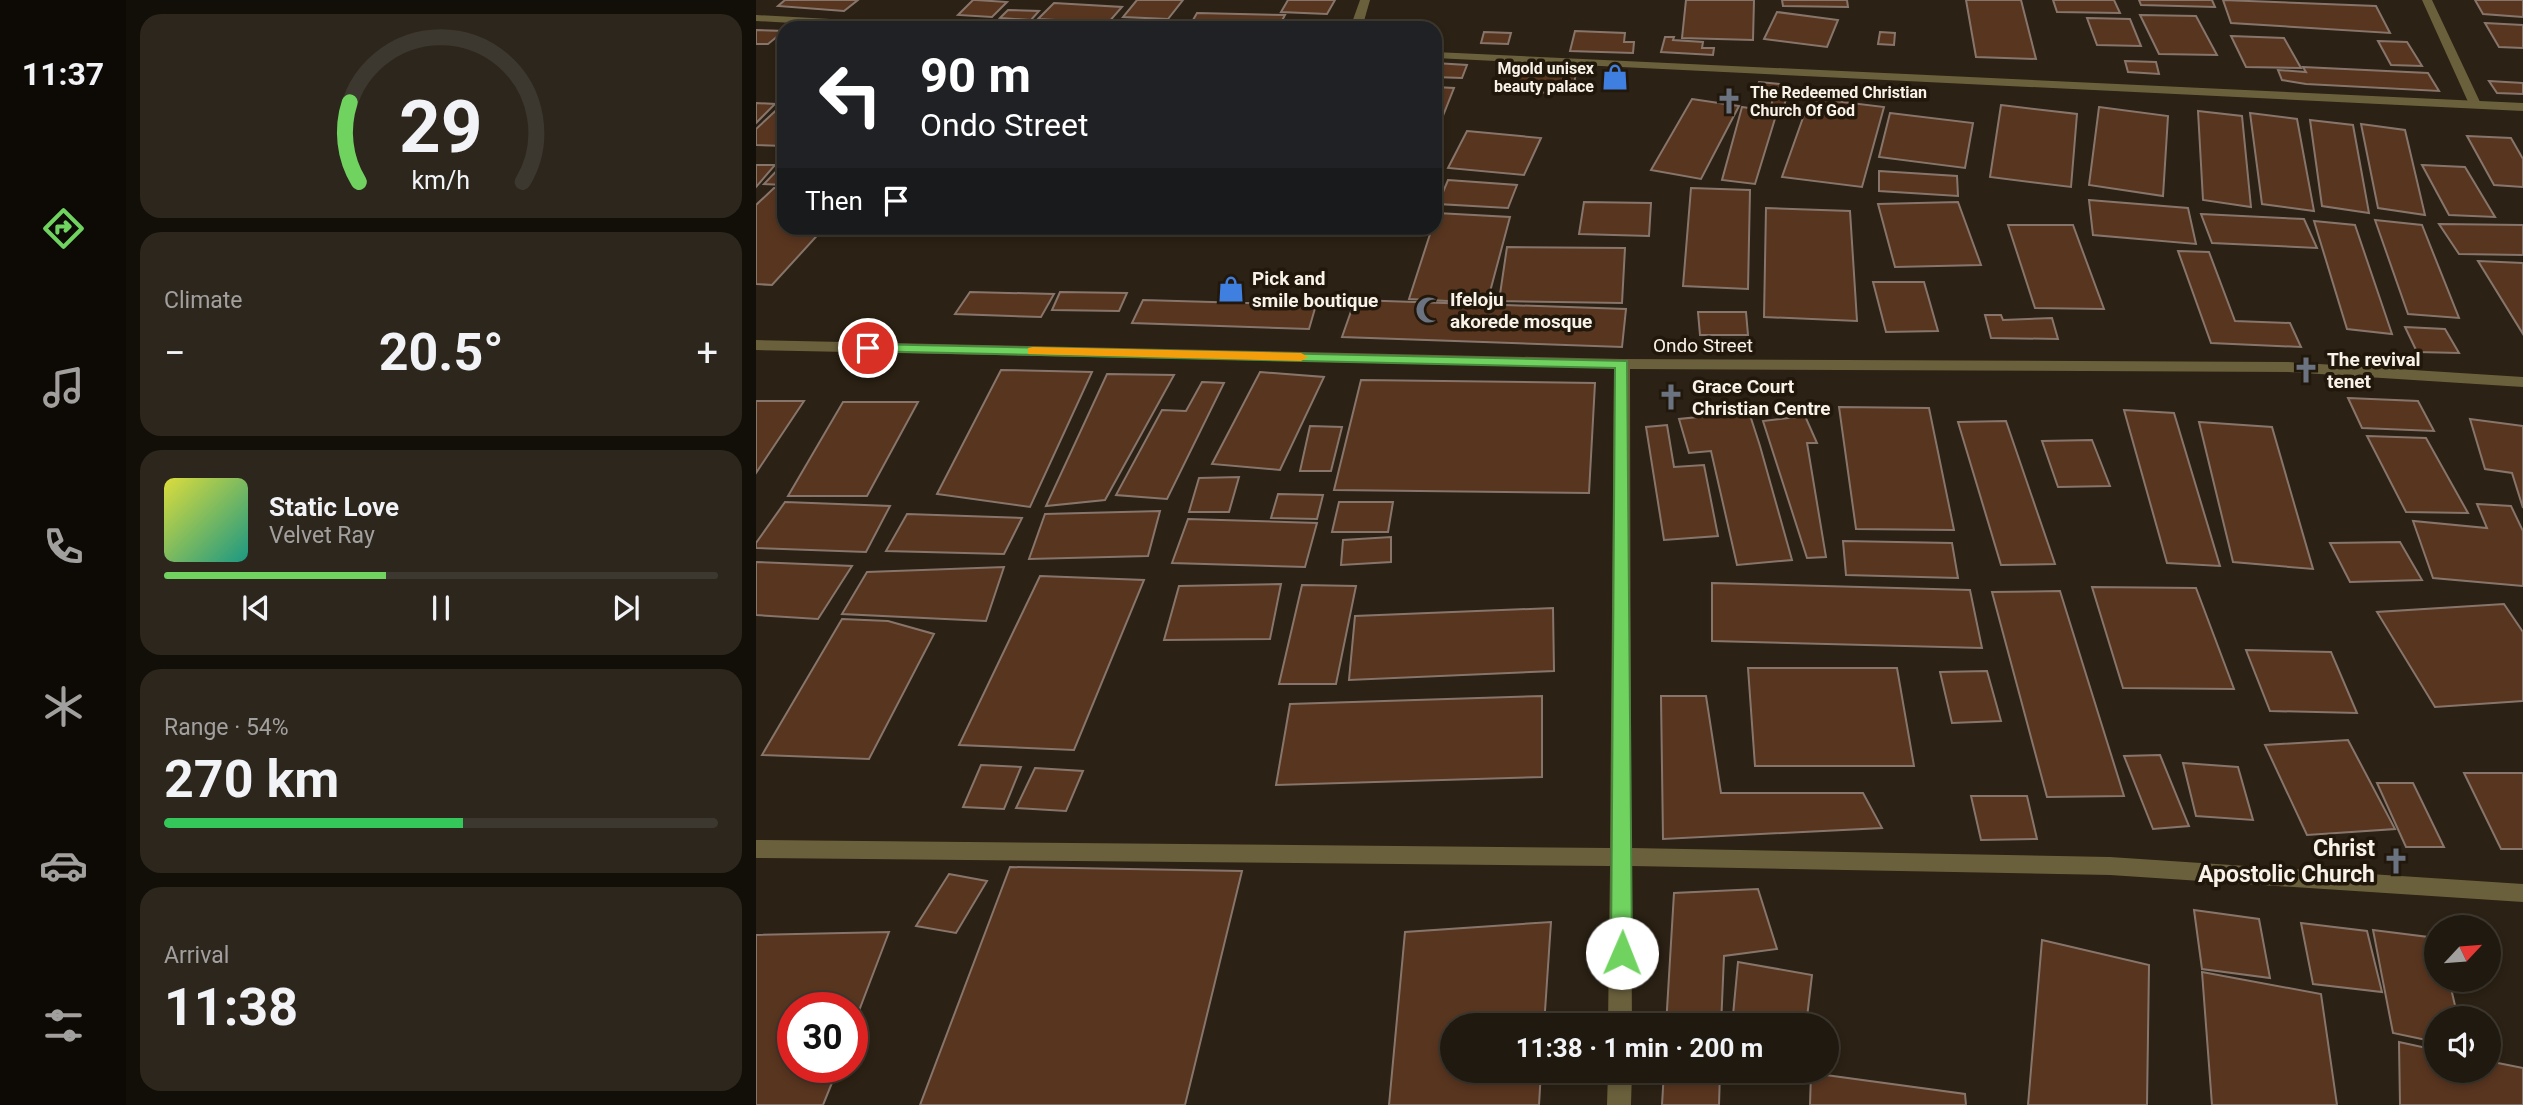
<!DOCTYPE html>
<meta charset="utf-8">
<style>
body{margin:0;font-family:Roboto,sans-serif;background:#2d261d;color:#f1f3f6;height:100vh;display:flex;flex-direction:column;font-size:26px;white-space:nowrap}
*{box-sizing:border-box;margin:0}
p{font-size:23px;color:#a2a09e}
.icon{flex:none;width:38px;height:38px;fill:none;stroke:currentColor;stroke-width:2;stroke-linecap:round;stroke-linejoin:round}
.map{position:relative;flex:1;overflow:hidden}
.panel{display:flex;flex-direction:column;gap:14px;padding:14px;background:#120e08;width:630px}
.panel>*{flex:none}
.hud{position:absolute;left:21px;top:21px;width:665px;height:214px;border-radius:21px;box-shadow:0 4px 10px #0003,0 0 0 2px #3d382f;background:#202124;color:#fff;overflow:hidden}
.needle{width:46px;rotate:64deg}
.tools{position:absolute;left:1668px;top:915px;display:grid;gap:14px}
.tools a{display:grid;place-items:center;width:77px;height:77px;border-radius:50%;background:#20190f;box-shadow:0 4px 10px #0003,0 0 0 2px #3d382f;font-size:35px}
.speed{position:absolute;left:21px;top:992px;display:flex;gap:14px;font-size:35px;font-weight:700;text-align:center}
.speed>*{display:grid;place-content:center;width:91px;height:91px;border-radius:50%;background:#20190f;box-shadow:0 4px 10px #0003,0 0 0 2px #3d382f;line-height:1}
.speed .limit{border:10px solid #d22;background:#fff;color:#111}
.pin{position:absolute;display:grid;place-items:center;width:60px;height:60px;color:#fff;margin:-30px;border:4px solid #fff;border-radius:50%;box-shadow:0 2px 7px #0007}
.me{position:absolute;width:77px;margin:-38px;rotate:1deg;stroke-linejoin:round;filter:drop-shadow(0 0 5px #0008)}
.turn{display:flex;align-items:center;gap:24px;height:147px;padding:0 28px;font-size:32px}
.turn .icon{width:91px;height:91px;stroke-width:2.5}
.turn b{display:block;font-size:49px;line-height:60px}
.then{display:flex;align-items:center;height:66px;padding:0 28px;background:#0003;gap:14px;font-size:26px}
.big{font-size:52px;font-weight:700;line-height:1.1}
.panel .card{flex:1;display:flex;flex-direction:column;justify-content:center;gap:10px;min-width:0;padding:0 24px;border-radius:21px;background:#2d261d}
.panel .dial{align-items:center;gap:0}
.dial svg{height:182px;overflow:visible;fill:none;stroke:#3d382f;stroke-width:7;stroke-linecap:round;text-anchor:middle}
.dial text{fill:#f1f3f6;stroke:none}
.song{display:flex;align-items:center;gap:21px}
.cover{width:84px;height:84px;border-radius:10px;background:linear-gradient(135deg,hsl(60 70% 55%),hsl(170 70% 35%))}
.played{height:7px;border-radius:4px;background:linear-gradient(90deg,#70d35f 40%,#3d382f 40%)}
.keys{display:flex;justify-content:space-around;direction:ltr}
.heat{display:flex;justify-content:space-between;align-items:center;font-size:38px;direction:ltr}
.charge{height:10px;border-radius:5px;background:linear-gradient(90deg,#34c759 54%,#3d382f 0)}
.trip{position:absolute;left:684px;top:1013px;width:399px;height:70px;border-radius:35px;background:#20190f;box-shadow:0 4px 10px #0003,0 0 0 2px #3d382f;font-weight:700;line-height:70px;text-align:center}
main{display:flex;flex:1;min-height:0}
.tabs{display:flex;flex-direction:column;width:126px;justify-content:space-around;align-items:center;background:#0d0a06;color:#a2a09e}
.tabs .icon{width:49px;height:49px}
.tabs .current{color:#70d35f}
.tabs b{font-size:32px;color:#f1f3f6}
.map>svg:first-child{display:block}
</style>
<main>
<nav class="tabs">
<b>11:37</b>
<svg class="icon current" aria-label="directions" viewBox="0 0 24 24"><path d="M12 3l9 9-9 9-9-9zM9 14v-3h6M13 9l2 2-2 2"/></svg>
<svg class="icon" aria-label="music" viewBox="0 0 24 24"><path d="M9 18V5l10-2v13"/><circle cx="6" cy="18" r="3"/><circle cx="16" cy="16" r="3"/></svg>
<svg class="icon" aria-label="phone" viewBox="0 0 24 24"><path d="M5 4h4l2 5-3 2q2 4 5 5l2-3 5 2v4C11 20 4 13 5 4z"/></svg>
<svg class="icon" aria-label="climate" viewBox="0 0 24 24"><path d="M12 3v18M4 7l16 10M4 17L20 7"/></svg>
<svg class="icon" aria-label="car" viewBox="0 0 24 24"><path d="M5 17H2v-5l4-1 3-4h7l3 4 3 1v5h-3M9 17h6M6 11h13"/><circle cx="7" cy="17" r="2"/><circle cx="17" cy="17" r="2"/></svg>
<svg class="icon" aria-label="filters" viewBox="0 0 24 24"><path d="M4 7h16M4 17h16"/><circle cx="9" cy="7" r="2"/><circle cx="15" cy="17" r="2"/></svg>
</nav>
<section class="panel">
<div class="card dial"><svg viewBox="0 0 100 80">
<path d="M14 69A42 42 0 1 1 86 69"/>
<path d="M14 69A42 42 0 0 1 10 34" stroke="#70d35f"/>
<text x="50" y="56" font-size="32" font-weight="700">29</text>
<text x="50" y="72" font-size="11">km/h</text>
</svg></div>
<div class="card"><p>Climate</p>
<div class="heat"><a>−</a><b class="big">20.5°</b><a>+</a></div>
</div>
<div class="card">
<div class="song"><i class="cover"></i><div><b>Static Love</b><p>Velvet Ray</p></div></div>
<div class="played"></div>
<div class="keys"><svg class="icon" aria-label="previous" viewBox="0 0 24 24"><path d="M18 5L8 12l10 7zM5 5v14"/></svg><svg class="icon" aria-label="pause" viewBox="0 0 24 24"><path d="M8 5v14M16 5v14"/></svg><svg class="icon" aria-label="next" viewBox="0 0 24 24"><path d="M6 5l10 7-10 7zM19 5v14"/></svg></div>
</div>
<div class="card"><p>Range · 54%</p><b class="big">270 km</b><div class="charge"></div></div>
<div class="card"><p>Arrival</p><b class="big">11:38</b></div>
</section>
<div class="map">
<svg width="1767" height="1105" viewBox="0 0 1767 1105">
<rect width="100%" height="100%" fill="#2b2114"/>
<path fill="#58351f" stroke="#87756b" stroke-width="2" d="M29 0H102L88 11 22 6Z
M217 0H220L251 2 236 17 202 15Z
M381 0H427L412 19 367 17Z
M532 0H579L571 14 525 12Z
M930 0H998L997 40 926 38Z
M1026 0H1091L1092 7 1027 6Z
M1210 0H1265L1280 59 1220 57Z
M1297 0H1358L1364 13 1301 12Z
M1383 0H1456L1459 7 1385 5Z
M1467 0 1620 6 1634 33 1475 23Z
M1719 0H1767V17L1727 14Z
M298 3 366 7 352 23 282 19Z
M252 10 283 11 275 20 244 18Z
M1021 12 1082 20 1071 47 1008 39Z
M441 13 529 15 522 28 433 27Z
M1384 15 1440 16 1461 55 1403 54Z
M1331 18 1374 19 1385 46 1341 45Z
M1729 23 1767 25V48L1743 47Z
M0 30 28 31 12 44H0Z
M819 31 869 33 868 42H878L877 53 814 51Z
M728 32 755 33 752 44 725 43Z
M1124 32 1139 33 1138 45 1122 44Z
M1475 36 1528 38 1545 68 1490 67Z
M909 37H918L917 40 947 42 946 48H958L957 55 905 52Z
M1622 41 1651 42 1666 66 1635 65Z
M1369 61 1400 62 1403 74 1372 72Z
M679 63 711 65 706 78 679 77Z
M1547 67 1672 73 1683 91 1550 84 1526 80 1522 70 1550 72Z
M762 71 820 73 816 94 756 91Z
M1733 81 1767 83V94L1741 93Z
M1003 82 1033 85 1027 111 1014 109 1017 99 999 97Z
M679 87 698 88 679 136Z
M1054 98 1128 107 1106 187 1026 177Z
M936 99 983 106 945 179 895 170Z
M0 103 19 104 0 123Z
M28 103V146L0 145V129Z
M1245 105 1321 114 1315 187 1234 177Z
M986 107 1021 112 999 184 966 180Z
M1343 107 1412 116 1407 196 1333 185Z
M1442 111 1486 116 1495 207 1447 200Z
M1134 113 1217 123 1209 168 1123 157Z
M1494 113 1541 119 1558 211 1506 204Z
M1554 120 1597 125 1613 213 1566 206Z
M1605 124 1649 130 1669 215 1622 208Z
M711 131 785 138 768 175 692 168Z
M1711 136 1755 138 1767 159V187L1738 185Z
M28 163V185L8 184Z
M0 165H19L0 187Z
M1666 165 1709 167 1739 217 1693 215Z
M1123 171 1201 176 1202 196 1123 191Z
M692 180 761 185 752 208 682 204Z
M18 188H28V228H68L16 285 0 284V205Z
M935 188 994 190 992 289 927 286Z
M1333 200 1432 208 1440 244 1337 235Z
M828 202 895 203 893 236 823 234Z
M1202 202 1225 265 1139 267 1122 204Z
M1010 208 1094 211 1101 321 1008 317Z
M681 213 754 217 731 303 653 299 676 228H679Z
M1445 214 1548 219 1561 248 1456 243Z
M1619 220 1666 225 1703 318 1652 314Z
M1558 221 1599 225 1636 334 1591 329Z
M1683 224 1767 225V255L1703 254Z
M1252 225H1317L1348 309 1279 308Z
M751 247 869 248 866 303 743 301Z
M1422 251 1453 252 1479 321 1534 323 1545 347 1455 343Z
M1722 261 1767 263V334Z
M1117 282H1168L1182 331 1130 332Z
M214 292 298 294 285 317 199 314Z
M304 292 371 293 363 311 296 310Z
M387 300 560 305 553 329 376 323Z
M599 300 870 309 866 347 586 337Z
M942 312H990L992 335H944Z
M1229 315H1245L1247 320 1296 318 1302 339 1235 338Z
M1649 327 1689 329 1703 353 1661 352Z
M245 370 336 372 274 507 181 494Z
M504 372 568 377 524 470 456 464Z
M351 374 418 375 349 500 290 506Z
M605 380 839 383 833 493 578 490Z
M446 382 468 383 411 499 360 495 406 410 430 411Z
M1592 398 1662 401 1678 431 1606 428Z
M0 401H48L0 473Z
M87 402H162L111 496H32Z
M1083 407 1173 408 1198 530 1100 529Z
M1368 410 1418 413 1464 566 1411 563Z
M993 412 1004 446 1036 560 981 565 955 451 933 453 923 419Z
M1049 416 1061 443H1051L1070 557 1051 558 1007 421Z
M1714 419 1767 426V508L1756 473 1729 469Z
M1250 421 1299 564 1245 565 1202 422Z
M1443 422 1516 427 1557 569 1477 562Z
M911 425 918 467 948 465 962 536 908 540 890 427Z
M554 426 586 427 575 471H544Z
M1611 436 1670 438 1712 513 1650 512Z
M1336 440 1354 486 1302 487 1286 441Z
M483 477 473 512H433L443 478Z
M522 494 567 495 561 519 515 518Z
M29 502 134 506 110 552 0 548V543Z
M583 502H637L632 532H576Z
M1721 504 1755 506 1767 531V586L1677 578 1657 521 1731 528Z
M404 511 392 556 273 559 289 514Z
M151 514 266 518 248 554 130 551Z
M432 519 561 523 549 567 416 563Z
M635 537V562L585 565 587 540Z
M1087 541 1196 543 1202 578 1090 575Z
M1644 542 1666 580 1594 582 1574 543Z
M0 562 96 566 62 619 0 615Z
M248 567 230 621 86 614 111 572Z
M284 576 388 580 318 750 203 745Z
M956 583 1214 590 1226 648 956 641Z
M525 584 514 639 408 640 423 586Z
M546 585 600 586 580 684H523Z
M1336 587 1440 588 1478 689 1367 688Z
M1304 591 1368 796 1291 797 1236 592Z
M1748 604 1767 632V701L1679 707 1621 612Z
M797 608 798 671 593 680 599 616Z
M86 619 132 621 178 634 113 759 6 755Z
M1490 650 1575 652 1601 713 1514 711Z
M992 668H1141L1158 766H999Z
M1231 671 1245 721 1196 723 1184 672Z
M786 696V777L520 785 534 704Z
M905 696H950L965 793H1107L1126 828 907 839Z
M1592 740 1639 829 1551 835 1509 745Z
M1404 755 1433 826 1397 829 1368 756Z
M1427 763 1482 767 1497 820 1440 816Z
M225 765 265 767 248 809 207 807Z
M279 768 327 771 310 811 260 808Z
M1708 773H1767V849H1745Z
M1621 783H1657L1688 847H1650Z
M1215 796H1271L1281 839 1225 840Z
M254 867 486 871 429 1105H164Z
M193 874 231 881 200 933 160 926Z
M1002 889 1021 949 968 956 965 1026H910L918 893Z
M1438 910 1503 919 1514 978 1446 969Z
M795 922 788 1026H696V1071H785L783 1105H633L649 932Z
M1545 923 1611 931 1626 992 1557 984Z
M1617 930 1680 938V980H1693L1702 1018H1680V1042L1637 1033Z
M133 932 96 1029V1008H37V1068H82L67 1105H0V935Z
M1286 940 1393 965 1391 1105H1272Z
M982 962 1056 975 1050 1026H976Z
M1446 972 1565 994 1581 1105H1456Z
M1643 1042 1680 1050V1071H1732V1061L1767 1068V1105H1644Z
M908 1071H964L963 1105H906Z
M972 1071H1044L1043 1084 971 1079Z
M1055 1073 1209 1094 1210 1105H1054Z"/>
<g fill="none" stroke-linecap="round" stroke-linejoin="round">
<path fill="#6a603c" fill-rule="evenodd" d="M604 0H614L606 28H594Z
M1666 0H1676L1725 104 1723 107 1713 104Z
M0 340 866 359 1532 362 1767 377V387L1532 372 874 369 875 848 1354 857 1767 884V902L1354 875 875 866 876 1026H852L854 866 0 858V840L854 848 858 368 0 350Z
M852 1071H876L875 1105H851Z"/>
<path fill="#6a603c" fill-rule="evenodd" d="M0 15 184 25 190 28H123L0 21Z
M679 52 1767 103V111L679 58Z"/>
</g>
<path fill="#70d35f" stroke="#49893e" stroke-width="2" d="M112 344 871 361 876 953 873 960 866 963 858 960 855 953 859 368 107 351 105 348Z"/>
<path fill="#f59e0b" d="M277 347 545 353 552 357 545 361 272 354V348Z"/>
<defs>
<g id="shop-bare" transform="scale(2.1)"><path d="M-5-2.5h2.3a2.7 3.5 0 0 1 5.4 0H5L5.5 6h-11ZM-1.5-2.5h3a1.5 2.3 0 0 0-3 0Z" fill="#3f7fe0" stroke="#21180b" stroke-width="2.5" paint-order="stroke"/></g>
<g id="church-bare" transform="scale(2.1)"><path d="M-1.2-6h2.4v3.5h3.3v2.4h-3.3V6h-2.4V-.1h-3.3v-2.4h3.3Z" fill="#6b7280" stroke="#21180b" stroke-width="2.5" paint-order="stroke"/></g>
<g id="mosque-bare" transform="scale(2.1)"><path d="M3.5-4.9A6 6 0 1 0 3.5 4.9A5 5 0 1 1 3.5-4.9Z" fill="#6b7280" stroke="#21180b" stroke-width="2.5" paint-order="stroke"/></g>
</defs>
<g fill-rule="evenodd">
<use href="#shop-bare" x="859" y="77"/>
<use href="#church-bare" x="973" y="101"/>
<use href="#shop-bare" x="475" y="289"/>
<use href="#mosque-bare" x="673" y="310"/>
<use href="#church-bare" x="1550" y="370"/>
<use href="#church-bare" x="915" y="397"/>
<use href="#church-bare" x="1640" y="861"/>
</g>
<g text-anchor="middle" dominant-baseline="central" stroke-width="7" stroke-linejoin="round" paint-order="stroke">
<g font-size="16" font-weight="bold" fill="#f9f2e9" stroke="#21180b" text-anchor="end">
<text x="838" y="68">Mgold unisex<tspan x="838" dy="18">beauty palace</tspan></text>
<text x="994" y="92" text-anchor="start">The Redeemed Christian<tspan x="994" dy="18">Church Of God</tspan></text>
</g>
<g font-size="19" font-weight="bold" fill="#f9f2e9" stroke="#21180b" text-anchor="start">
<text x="496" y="278">Pick and<tspan x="496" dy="22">smile boutique</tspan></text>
<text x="694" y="299">Ifeloju<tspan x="694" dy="22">akorede mosque</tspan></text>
<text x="1571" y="359">The revival<tspan x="1571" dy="22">tenet</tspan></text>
<text x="936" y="386">Grace Court<tspan x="936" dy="22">Christian Centre</tspan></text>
</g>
<g font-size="19" fill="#f9f2e9" stroke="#21180b">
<text x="947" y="345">Ondo Street</text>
</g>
<g font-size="23" font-weight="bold" fill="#f9f2e9" stroke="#21180b" text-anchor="end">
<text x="1619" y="848">Christ<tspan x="1619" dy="26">Apostolic Church</tspan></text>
</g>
</g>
</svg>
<div class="tools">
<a><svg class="needle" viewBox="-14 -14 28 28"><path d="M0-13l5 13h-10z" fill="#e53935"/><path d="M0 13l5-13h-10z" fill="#a2a09e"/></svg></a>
<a><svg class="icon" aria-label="sound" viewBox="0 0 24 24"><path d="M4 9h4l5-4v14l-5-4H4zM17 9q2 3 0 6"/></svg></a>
</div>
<div class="speed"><div class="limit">30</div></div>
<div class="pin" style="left:112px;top:348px;background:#d93025"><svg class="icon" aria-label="arrive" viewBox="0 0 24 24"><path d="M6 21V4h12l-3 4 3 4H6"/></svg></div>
<svg class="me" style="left:866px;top:953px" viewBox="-20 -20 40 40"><circle r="19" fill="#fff"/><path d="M0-13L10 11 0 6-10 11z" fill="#70d35f"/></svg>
<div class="trip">11:38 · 1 min · 200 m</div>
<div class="hud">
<div class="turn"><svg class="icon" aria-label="left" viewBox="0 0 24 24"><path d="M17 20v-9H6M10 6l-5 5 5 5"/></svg><div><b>90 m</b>Ondo Street</div></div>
<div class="then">Then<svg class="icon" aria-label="arrive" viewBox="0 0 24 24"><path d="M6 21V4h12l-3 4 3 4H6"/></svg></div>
</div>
</div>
</main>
